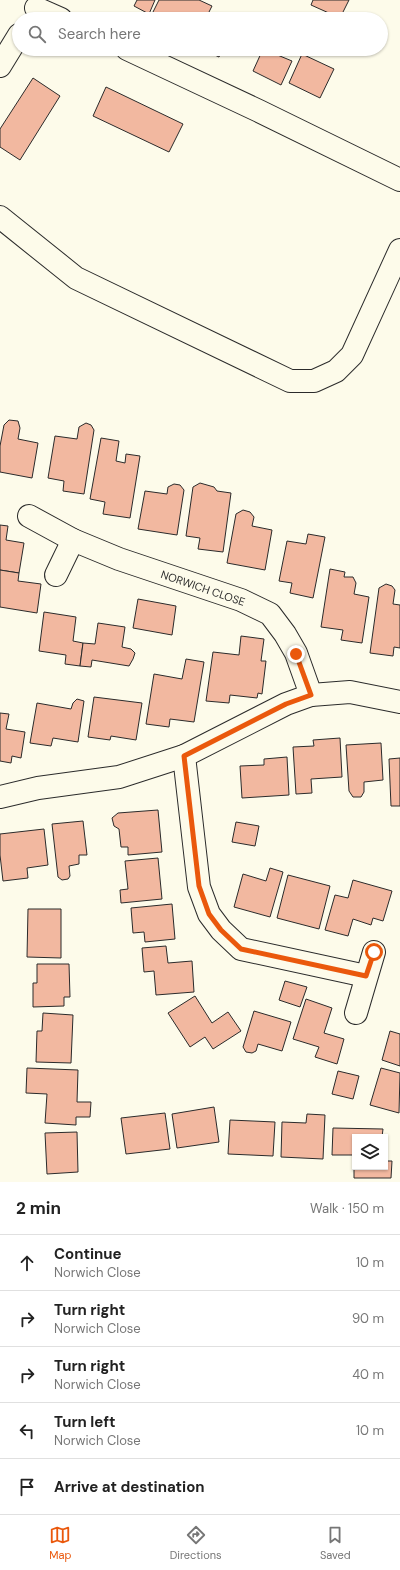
<!DOCTYPE html>
<html lang="en">
<head>
<meta charset="utf-8">
<style>
  :root { --surface:#fff; --page:#f6f6f6; --text:#222; --muted:#767676; --line:#e0e0e0; --accent:#ea580c }
  body { margin:0; font-family:"DM Sans",sans-serif; background:var(--page); color:var(--text) }
  .controls { position:absolute; right:12px; bottom:12px; display:grid; overflow:hidden; border-radius:0px; box-shadow:0 1px 3px #0004 }
  .controls button { width:36px; height:36px; display:grid; place-items:center; padding:0; border:0; border-bottom:1px solid var(--line); background:var(--surface); color:var(--text); font:20px sans-serif }
  .stop { position:absolute; width:12px; height:12px; margin:-9px; border:3px solid #ea580c; border-radius:50%; background:#fff }
  .stop.end { background:#ea580c; border-color:#fff; box-shadow:0 1px 4px #0008 }
  .list { margin:0; padding:0; list-style:none }
  h2 { display:flex; justify-content:space-between; align-items:center; height:52px; margin:0; padding:0 16px; font-size:17px }
  h2 small { font-size:13px; font-weight:400; color:var(--muted) }
  .list li { display:grid; grid-template-columns:26px 1fr auto; gap:12px; align-items:center; box-sizing:border-box; height:56px; padding:0 16px; border-top:1px solid var(--line) }
  .list b { display:block; font-size:15px; white-space:nowrap }
  .list p { margin:0; font-size:13px; white-space:nowrap; color:var(--muted) }
  .list em { font-size:13px; font-style:normal; color:var(--muted) }
  .icon { flex:none; width:22px; height:22px; fill:none; stroke:currentColor; stroke-width:2; stroke-linecap:round; stroke-linejoin:round }
  .map { position:relative; flex:none; width:400px; height:1182px; overflow:hidden }
  .search { position:absolute; background:var(--surface); box-shadow:0 1px 3px #0004; left:12px; right:12px; top:12px; height:44px; display:flex; align-items:center; gap:10px; box-sizing:border-box; padding:0 14px; border-radius:22px; color:var(--muted); font-size:15px }
  .sheet { height:332px; background:var(--surface) }
  nav { display:flex; justify-content:space-around; align-items:center; box-sizing:border-box; height:56px; border-top:1px solid var(--line); background:var(--surface); font-size:11px; color:var(--muted) }
  nav a { display:grid; justify-items:center; gap:2px }
  nav .on { color:var(--accent) }
  .map>svg:first-child { display:block }
</style>
</head>
<body>
<div class="map">
<svg width="400" height="1182" viewBox="0 0 400 1182">
  <rect width="100%" height="100%" fill="#fdfbea"/>
  <g fill="#f2b8a0" stroke="#2b2b2b">
    <polygon points="137,0 155,0 149,14 134,6"/>
    <polygon points="159,0 199,0 212,6 206,18 209,19 153,19 150,18"/>
    <polygon points="313,0 349,0 340,18 311,5"/>
    <polygon points="202,49 223,49 219,57"/>
    <polygon points="263,49 292,61 281,85 253,71"/>
    <polygon points="302,54 334,69 320,98 289,83"/>
    <polygon points="33,78 60,96 20,160 0,147 0,129"/>
    <polygon points="106,87 183,124 169,152 93,116"/>
    <polygon points="9,420 18,421 20,428 18,439 38,443 32,478 0,472 0,446 4,425"/>
    <polygon points="86,423 91,425 94,430 84,494 63,491 64,481 48,478 55,436 77,439 79,427"/>
    <polygon points="101,438 119,441 116,461 125,463 126,454 140,456 130,518 103,514 105,502 90,499"/>
    <polygon points="200,483 214,487 217,491 231,493 223,552 198,549 200,538 186,536 193,487"/>
    <polygon points="174,484 180,485 184,490 177,535 138,529 145,491 167,494 168,487"/>
    <polygon points="243,510 250,512 254,517 252,526 272,530 265,570 227,563 236,514"/>
    <polygon points="0,525 8,526 6,540 24,543 19,573 0,570"/>
    <polygon points="308,534 325,537 313,598 290,593 292,583 279,581 287,541 306,544"/>
    <polygon points="330,569 345,572 344,577 353,577 356,583 354,594 369,597 362,643 341,640 343,630 321,627"/>
    <polygon points="0,570 19,573 18,581 41,584 37,613 0,607"/>
    <polygon points="386,584 392,586 395,590 393,604 400,605 400,648 394,647 393,656 370,653 379,588"/>
    <polygon points="138,599 176,606 172,635 133,628"/>
    <polygon points="44,612 76,617 73,641 83,643 80,666 65,664 66,655 39,651"/>
    <polygon points="98,623 125,627 122,647 131,649 135,653 133,659 129,666 92,660 91,667 80,666 83,643 95,644"/>
    <polygon points="241,636 264,639 261,661 266,661 262,694 258,693 257,698 230,695 229,703 206,701 213,652 239,655"/>
    <polygon points="186,659 204,662 194,722 170,719 169,727 146,724 154,674 182,679"/>
    <polygon points="94,697 142,703 136,740 111,736 110,740 88,737"/>
    <polygon points="77,699 84,701 78,742 53,738 51,746 30,743 37,703 71,709 73,703"/>
    <polygon points="0,713 9,714 6,729 25,732 21,758 12,756 11,763 0,761"/>
    <polygon points="340,738 342,777 311,779 312,793 296,794 293,747 314,746 313,740"/>
    <polygon points="381,743 383,780 364,782 364,792 361,797 353,797 349,791 346,745"/>
    <polygon points="287,757 289,795 242,798 240,766 264,765 264,759"/>
    <polygon points="400,758 400,806 391,806 389,759"/>
    <polygon points="158,810 162,852 128,855 128,847 121,847 119,829 114,826 112,818 118,813"/>
    <polygon points="83,821 87,855 79,855 79,864 69,866 70,876 68,879 62,880 58,877 52,824"/>
    <polygon points="236,822 259,826 255,846 232,842"/>
    <polygon points="44,829 48,865 27,868 28,878 3,881 0,855 0,834"/>
    <polygon points="158,858 162,899 121,903 120,890 128,889 125,861"/>
    <polygon points="270,868 283,872 270,917 234,907 243,874 266,881"/>
    <polygon points="288,875 330,886 319,929 277,918"/>
    <polygon points="353,880 392,891 383,921 373,918 371,925 353,919 348,936 325,930 335,895 348,898"/>
    <polygon points="172,904 175,939 145,942 144,932 133,933 131,908"/>
    <polygon points="28,909 61,909 61,958 27,957"/>
    <polygon points="166,946 168,963 192,961 194,992 156,995 154,971 144,972 142,948"/>
    <polygon points="37,964 69,964 70,997 64,997 64,1006 33,1007 33,983 37,983"/>
    <polygon points="285,981 307,987 300,1007 279,1000"/>
    <polygon points="195,996 212,1023 228,1012 241,1031 213,1049 205,1037 190,1047 168,1013"/>
    <polygon points="306,999 332,1008 324,1033 344,1039 337,1064 315,1057 319,1047 293,1039"/>
    <polygon points="254,1011 291,1022 282,1051 258,1044 256,1051 252,1053 246,1052 243,1047"/>
    <polygon points="43,1013 73,1015 71,1063 36,1062 37,1031 42,1031"/>
    <polygon points="390,1031 400,1034 400,1066 382,1060"/>
    <polygon points="27,1068 78,1070 77,1102 91,1102 90,1117 76,1117 76,1125 45,1123 47,1094 26,1093"/>
    <polygon points="381,1068 400,1073 399,1113 370,1105"/>
    <polygon points="338,1071 359,1076 353,1099 332,1094"/>
    <polygon points="214,1107 219,1142 177,1148 172,1114"/>
    <polygon points="165,1113 170,1149 126,1154 121,1118"/>
    <polygon points="307,1114 325,1115 323,1159 281,1157 282,1122 306,1123"/>
    <polygon points="230,1120 275,1122 273,1156 228,1154"/>
    <polygon points="333,1128 383,1129 382,1137 355,1137 355,1167 385,1167 385,1161 392,1161 391,1178 354,1178 354,1155 332,1155"/>
    <polygon points="77,1132 78,1172 47,1174 45,1133"/>
  </g>
  <g fill="none" stroke-linecap="round" stroke-linejoin="round">
    <defs>
      <g id="minor">
        <polyline points="36,8 61,19"/>
        <polyline points="127,49 259,111 400,180"/>
        <polyline points="0,66 19,35"/>
        <polyline points="0,217 76,278 290,381 314,381 336,371 352,355 400,250"/>
        <polyline points="56,575 73,540"/>
        <polyline points="311,695 350,692 400,702"/>
        <polyline points="184,756 199,887 209,914 221,930 241,949 366,976"/>
        <polyline points="0,797 38,788 119,777 184,756 286,704 311,695 296,653 285,634 270,614 241,600 119,559 73,540 29,516"/>
        <polyline points="356,1013 374,952"/>
      </g>
    </defs>
    <use href="#minor" stroke="#2b2b2b" stroke-width="24"/>
    <use href="#minor" stroke="#fdfbea" stroke-width="22"/>
  </g>
  <g fill="none" stroke-linecap="round" stroke-linejoin="round">
    <polyline stroke="#ea580c" stroke-width="5" points="296,654 311,695 286,704 184,756 199,886 209,914 221,930 241,949 366,976 374,952"/>
  </g>
  <g text-anchor="middle" stroke-width="3" stroke-linejoin="round" paint-order="stroke">
    <g font-size="11" fill="#2b2b2b" stroke="#fdfbea">
      <text transform="translate(203 588) rotate(19)" y="4">NORWICH CLOSE</text>
    </g>
  </g>
</svg>
<div class="controls">
<button><svg class="icon" aria-label="layers" viewBox="0 0 24 24"><path d="M12 4l9 5-9 5-9-5zM3 14l9 5 9-5"/></svg></button>
</div>
<div class="stop" style="left:374px;top:952px"></div>
<div class="stop end" style="left:296px;top:654px"></div>
<div class="search"><svg class="icon" aria-label="search" viewBox="0 0 24 24"><circle cx="10" cy="10" r="6"/><path d="M15 15l6 6"/></svg>Search here</div>
</div>
<section class="sheet">
<h2>2 min<small>Walk · 150 m</small></h2>
<ul class="list">
<li><svg class="icon" aria-label="ahead" viewBox="0 0 24 24"><path d="M12 20V5M6 11l6-6 6 6"/></svg><div><b>Continue</b><p>Norwich Close</p></div><em>10 m</em></li>
<li><svg class="icon" aria-label="right" viewBox="0 0 24 24"><path d="M7 20v-9h11M14 6l5 5-5 5"/></svg><div><b>Turn right</b><p>Norwich Close</p></div><em>90 m</em></li>
<li><svg class="icon" aria-label="right" viewBox="0 0 24 24"><path d="M7 20v-9h11M14 6l5 5-5 5"/></svg><div><b>Turn right</b><p>Norwich Close</p></div><em>40 m</em></li>
<li><svg class="icon" aria-label="left" viewBox="0 0 24 24"><path d="M17 20v-9H6M10 6l-5 5 5 5"/></svg><div><b>Turn left</b><p>Norwich Close</p></div><em>10 m</em></li>
<li><svg class="icon" aria-label="arrive" viewBox="0 0 24 24"><path d="M6 21V4h12l-3 4 3 4H6"/></svg><div><b>Arrive at destination</b></div></li>
</ul>
</section>
<nav>
<a class="on"><svg class="icon" aria-label="map" viewBox="0 0 24 24"><path d="M3 6l6-2 6 2 6-2v14l-6 2-6-2-6 2zM9 4v14M15 6v14"/></svg>Map</a>
<a><svg class="icon" aria-label="directions" viewBox="0 0 24 24"><path d="M12 3l9 9-9 9-9-9zM9 14v-3h6M13 9l2 2-2 2"/></svg>Directions</a>
<a><svg class="icon" aria-label="saved" viewBox="0 0 24 24"><path d="M7 4h10v16l-5-4-5 4z"/></svg>Saved</a>
</nav>
</body>
</html>
